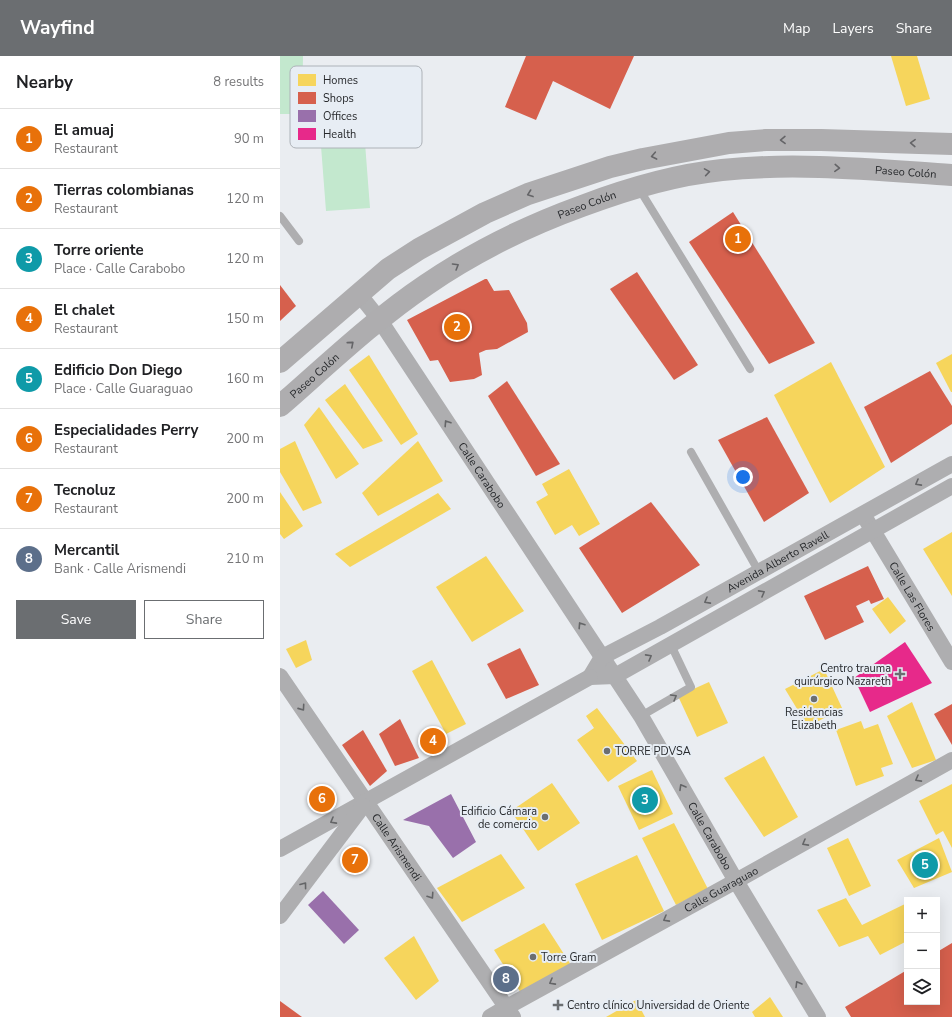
<!DOCTYPE html>
<html lang="en">
<head>
<meta charset="utf-8">
<style>
  :root { --surface:#fff; --page:#f2f2f2; --text:#202124; --muted:#757577; --line:#e0e0e0; --accent:#6b6e71 }
  body { margin:0; font-family:"Nunito Sans",sans-serif; background:var(--page); color:var(--text) }
  .controls { position:absolute; right:12px; bottom:12px; display:grid; overflow:hidden; border-radius:0px; box-shadow:0 4px 16px #0002 }
  .controls button { width:36px; height:36px; display:grid; place-items:center; padding:0; border:0; border-bottom:1px solid var(--line); background:var(--surface); color:var(--text); font:20px sans-serif }
  .you { position:absolute; left:463px; top:421px; width:14px; height:14px; margin:-10px; border:3px solid #fff; border-radius:50%; background:#1a73e8; box-shadow:0 0 0 6px #1a73e833 }
  .badge { display:grid; place-items:center; width:26px; height:26px; border-radius:50%; background:var(--accent); color:#fff; font-size:13px; font-weight:700 }
  .pin { position:absolute; translate:-50% -50%; border:2px solid #fff; box-shadow:0 1px 4px #0006 }
  .list { margin:0; padding:0; list-style:none }
  h2 { display:flex; justify-content:space-between; align-items:center; height:52px; margin:0; padding:0 16px; font-size:17px }
  h2 small { font-size:13px; font-weight:400; color:var(--muted) }
  .list li { display:grid; grid-template-columns:26px 1fr auto; gap:12px; align-items:center; box-sizing:border-box; height:60px; padding:0 16px; border-top:1px solid var(--line) }
  .list b { display:block; font-size:15px; white-space:nowrap }
  .list p { margin:0; font-size:13px; white-space:nowrap; color:var(--muted) }
  .list em { font-size:13px; font-style:normal; color:var(--muted) }
  .actions { display:flex; gap:8px; padding:12px 16px }
  .actions a { flex:1; padding:9px 0; border:1px solid var(--accent); border-radius:0px; text-align:center; font-size:14px; color:var(--accent) }
  .actions .main { background:var(--accent); color:#fff }
  .icon { flex:none; width:22px; height:22px; fill:none; stroke:currentColor; stroke-width:2; stroke-linecap:round; stroke-linejoin:round }
  .map { position:relative; flex:none; width:672px; height:961px; overflow:hidden }
  header { display:flex; align-items:center; gap:24px; box-sizing:border-box; height:56px; padding:0 20px; background:var(--accent); color:#fff }
  header strong { font-size:19px }
  nav { display:flex; gap:22px; margin-inline-start:auto; font-size:14px }
  main { display:flex }
  aside { flex:1; background:var(--surface) }
  .map>svg:first-child { display:block }
</style>
</head>
<body>
<header>
<strong>Wayfind</strong>
<nav><a>Map</a><a>Layers</a><a>Share</a></nav>
</header>
<main>
<aside>
<h2>Nearby<small>8 results</small></h2>
<ul class="list">
<li><span class="badge" style="background:#e8710a">1</span><div><b>El amuaj</b><p>Restaurant</p></div><em>90 m</em></li>
<li><span class="badge" style="background:#e8710a">2</span><div><b>Tierras colombianas</b><p>Restaurant</p></div><em>120 m</em></li>
<li><span class="badge" style="background:#0f9aa8">3</span><div><b>Torre oriente</b><p>Place · Calle Carabobo</p></div><em>120 m</em></li>
<li><span class="badge" style="background:#e8710a">4</span><div><b>El chalet</b><p>Restaurant</p></div><em>150 m</em></li>
<li><span class="badge" style="background:#0f9aa8">5</span><div><b>Edificio Don Diego</b><p>Place · Calle Guaraguao</p></div><em>160 m</em></li>
<li><span class="badge" style="background:#e8710a">6</span><div><b>Especialidades Perry</b><p>Restaurant</p></div><em>200 m</em></li>
<li><span class="badge" style="background:#e8710a">7</span><div><b>Tecnoluz</b><p>Restaurant</p></div><em>200 m</em></li>
<li><span class="badge" style="background:#5c6f8a">8</span><div><b>Mercantil</b><p>Bank · Calle Arismendi</p></div><em>210 m</em></li>
</ul>
<div class="actions"><a class="main">Save</a><a>Share</a></div>
</aside>
<div class="map">
<svg width="672" height="961" viewBox="0 0 672 961">
  <rect width="100%" height="100%" fill="#eaedf1"/>
  <g fill="#c3e8ce">
    <polygon points="0,0 23,0 22,58 0,58"/>
    <polygon points="83,61 90,152 46,155 39,64"/>
  </g>
  <g fill="#f6d55c">
    <polygon points="611,0 637,0 650,43 626,50"/>
    <polygon points="672,298 672,336 671,336 656,307"/>
    <polygon points="89,299 138,378 121,389 69,314"/>
    <polygon points="551,306 605,411 550,447 494,339"/>
    <polygon points="65,328 103,385 83,393 45,344"/>
    <polygon points="39,351 79,408 56,423 24,369"/>
    <polygon points="15,385 42,447 23,455 0,416 0,393"/>
    <polygon points="138,385 163,425 98,460 82,437"/>
    <polygon points="289,413 320,468 299,480 292,469 275,479 256,446 268,439 262,428"/>
    <polygon points="0,436 23,470 4,483 0,478"/>
    <polygon points="158,437 171,453 70,511 55,498"/>
    <polygon points="672,476 672,540 643,493"/>
    <polygon points="206,500 244,555 192,586 156,531"/>
    <polygon points="608,541 626,565 610,578 592,553"/>
    <polygon points="26,584 32,604 16,612 6,593"/>
    <polygon points="152,604 186,668 166,678 132,615"/>
    <polygon points="544,613 562,652 528,671 505,633"/>
    <polygon points="429,626 448,667 417,681 398,640"/>
    <polygon points="632,646 656,704 632,712 607,660"/>
    <polygon points="317,652 357,705 328,726 297,684 314,672 306,660"/>
    <polygon points="581,665 584,673 598,668 613,708 601,712 604,720 576,730 556,674"/>
    <polygon points="484,700 518,761 484,781 444,722"/>
    <polygon points="372,714 393,758 359,774 338,730"/>
    <polygon points="272,727 300,767 258,795 231,755"/>
    <polygon points="672,728 672,792 663,775 656,779 639,745"/>
    <polygon points="394,767 428,833 396,849 362,782"/>
    <polygon points="568,782 591,830 569,840 547,792"/>
    <polygon points="659,782 672,816 634,832 617,804"/>
    <polygon points="221,798 245,832 182,866 157,832"/>
    <polygon points="357,799 384,855 322,884 295,828"/>
    <polygon points="566,842 582,869 627,847 627,885 600,899 588,880 559,891 537,854"/>
    <polygon points="264,867 291,909 241,937 214,894"/>
    <polygon points="134,880 159,925 136,944 104,902"/>
    <polygon points="490,941 503,961 475,961 472,956"/>
    <polygon points="356,944 365,961 326,961"/>
  </g>
  <g fill="#d6604d">
    <polygon points="246,0 354,0 330,53 273,25 256,64 225,51"/>
    <polygon points="453,156 535,287 489,308 409,186"/>
    <polygon points="357,216 418,309 394,324 330,233"/>
    <polygon points="205,223 207,223 214,235 229,234 247,267 248,276 217,293 206,294 199,297 202,319 194,323 170,326 158,304 150,305 127,264"/>
    <polygon points="0,229 16,250 0,265"/>
    <polygon points="650,315 672,350 672,368 611,407 584,351"/>
    <polygon points="227,325 280,408 256,420 208,340"/>
    <polygon points="487,361 529,437 484,466 438,384"/>
    <polygon points="371,446 420,509 342,557 299,492"/>
    <polygon points="588,510 604,543 591,548 589,544 576,550 584,566 545,584 524,540"/>
    <polygon points="240,592 259,629 226,643 207,608"/>
    <polygon points="672,648 672,689 654,658"/>
    <polygon points="120,663 139,702 115,710 99,678"/>
    <polygon points="83,674 107,715 90,730 62,689"/>
    <polygon points="672,887 672,961 571,961 565,951 627,914 627,946 657,946 657,896"/>
    <polygon points="0,945 22,961 0,961"/>
  </g>
  <g fill="#9970ab">
    <polygon points="171,738 196,786 173,802 149,770 123,764"/>
    <polygon points="43,835 79,874 64,888 28,849"/>
  </g>
  <polygon fill="#e7298a" points="625,586 652,627 590,656 574,622"/>
  <g fill="none" stroke-linecap="round" stroke-linejoin="round">
    <g stroke="#aeaeb0" stroke-width="8">
      <polyline points="358,131 470,313"/>
      <polyline points="0,160 19,185"/>
      <polyline points="411,396 479,516"/>
      <polyline points="361,660 411,631 391,589"/>
    </g>
    <g stroke="#aeaeb0" stroke-width="16">
      <path id="s1" d="M79,238L99,263L361,660L456,825L538,961"/>
      <path id="s2" d="M587,465L672,606"/>
      <polyline points="322,601 310,621 335,620 672,430"/>
      <path id="s3" d="M322,601L380,571L672,408"/>
      <path id="s4" d="M0,620L233,961"/>
      <polyline points="0,793 310,621"/>
      <polyline points="0,860 83,750"/>
      <path id="s5" d="M210,961L227,951L456,825L672,704"/>
    </g>
    <g stroke="#aeadaf" stroke-width="22">
      <polyline points="0,306 108,213 139,193 205,157 248,138 330,111 363,103 449,87 486,84 541,84 672,88"/>
      <path id="s6" d="M0,350C47,309 94,264 146,229C194,196 247,170 302,150C347,133 393,119 442,114C518,106 596,114 672,119"/>
    </g>
  </g>
  <defs><path id="oneway-chevron" d="M-2-3.5L2.5 0L-2 3.5" fill="none" stroke-width="1.6" stroke-linecap="round" stroke-linejoin="round"/></defs>
  <g stroke="#646467">
    <use href="#oneway-chevron" transform="translate(503 84) rotate(179)"/>
    <use href="#oneway-chevron" transform="translate(633 87) rotate(-178)"/>
    <use href="#oneway-chevron" transform="translate(374 100) rotate(169)"/>
    <use href="#oneway-chevron" transform="translate(557 112) rotate(3)"/>
    <use href="#oneway-chevron" transform="translate(427 116) rotate(-9)"/>
    <use href="#oneway-chevron" transform="translate(250 138) rotate(160)"/>
    <use href="#oneway-chevron" transform="translate(176 210) rotate(-31)"/>
    <use href="#oneway-chevron" transform="translate(71 288) rotate(-41)"/>
  </g>
  <g stroke="#646567">
    <use href="#oneway-chevron" transform="translate(167 367) rotate(-123)"/>
    <use href="#oneway-chevron" transform="translate(638 427) rotate(151)"/>
    <use href="#oneway-chevron" transform="translate(482 537) rotate(-29)"/>
    <use href="#oneway-chevron" transform="translate(427 545) rotate(151)"/>
    <use href="#oneway-chevron" transform="translate(301 569) rotate(-123)"/>
    <use href="#oneway-chevron" transform="translate(369 601) rotate(-29)"/>
    <use href="#oneway-chevron" transform="translate(394 641) rotate(-30)"/>
    <use href="#oneway-chevron" transform="translate(22 652) rotate(55)"/>
    <use href="#oneway-chevron" transform="translate(638 723) rotate(151)"/>
    <use href="#oneway-chevron" transform="translate(402 731) rotate(-120)"/>
    <use href="#oneway-chevron" transform="translate(53 765) rotate(151)"/>
    <use href="#oneway-chevron" transform="translate(525 787) rotate(151)"/>
    <use href="#oneway-chevron" transform="translate(24 829) rotate(-53)"/>
    <use href="#oneway-chevron" transform="translate(151 840) rotate(56)"/>
    <use href="#oneway-chevron" transform="translate(386 863) rotate(151)"/>
    <use href="#oneway-chevron" transform="translate(272 926) rotate(151)"/>
    <use href="#oneway-chevron" transform="translate(518 928) rotate(-121)"/>
  </g>
  <g fill="#6b6e71" stroke="#e7edf4" stroke-width="1.5">
    <path d="M618 612h4v4h4v4h-4v4h-4v-4h-4v-4h4z"/>
    <circle cx="534" cy="643" r="4"/>
    <circle cx="327" cy="695" r="4"/>
    <circle cx="265" cy="761" r="4"/>
    <circle cx="253" cy="901" r="4"/>
    <path d="M276 943h4v4h4v4h-4v4h-4v-4h-4v-4h4z"/>
  </g>
  <g text-anchor="middle" stroke-width="4" stroke-linejoin="round" paint-order="stroke">
    <g font-size="11" fill="#27292c" stroke="#e7edf4">
      <text dy="4" stroke="none"><textPath href="#s6" startOffset="694">Paseo Colón</textPath></text>
      <text dy="4" stroke="none"><textPath href="#s6" startOffset="370">Paseo Colón</textPath></text>
      <text dy="4" stroke="none"><textPath href="#s6" startOffset="46">Paseo Colón</textPath></text>
      <text dy="4" stroke="none"><textPath href="#s1" startOffset="219">Calle Carabobo</textPath></text>
      <text dy="4" stroke="none"><textPath href="#s3" startOffset="200">Avenida Alberto Ravell</textPath></text>
      <text dy="4" stroke="none"><textPath href="#s2" startOffset="88">Calle Las Flores</textPath></text>
      <text dy="4" stroke="none"><textPath href="#s1" startOffset="646">Calle Carabobo</textPath></text>
      <text dy="4" stroke="none"><textPath href="#s4" startOffset="207">Calle Arismendi</textPath></text>
      <text dy="4" stroke="none"><textPath href="#s5" startOffset="264">Calle Guaraguao</textPath></text>
    </g>
    <g font-size="11" fill="#27292c" stroke="#e7edf4" text-anchor="start">
      <text x="611" y="616" text-anchor="end">Centro trauma<tspan x="611" dy="13">quirúrgico Nazareth</tspan></text>
      <text x="534" y="660" text-anchor="middle">Residencias<tspan x="534" dy="13">Elizabeth</tspan></text>
      <text x="335" y="699">TORRE PDVSA</text>
      <text x="257" y="759" text-anchor="end">Edificio Cámara<tspan x="257" dy="13">de comercio</tspan></text>
      <text x="261" y="905">Torre Gram</text>
      <text x="287" y="953">Centro clínico Universidad de Oriente</text>
    </g>
  </g>
  <rect x="10" y="10" width="132" height="82" rx="6" fill="#e7edf4" stroke="#adb2b8" stroke-width="1"/>
  <rect x="18" y="18" width="18" height="12" fill="#f6d55c"/>
  <rect x="18" y="36" width="18" height="12" fill="#d6604d"/>
  <rect x="18" y="54" width="18" height="12" fill="#9970ab"/>
  <rect x="18" y="72" width="18" height="12" fill="#e7298a"/>
  <g font-size="11" fill="#27292c">
    <text x="43" y="28">Homes</text>
    <text x="43" y="46">Shops</text>
    <text x="43" y="64">Offices</text>
    <text x="43" y="82">Health</text>
  </g>
</svg>
<div class="controls">
<button>+</button>
<button>−</button>
<button><svg class="icon" aria-label="layers" viewBox="0 0 24 24"><path d="M12 4l9 5-9 5-9-5zM3 14l9 5 9-5"/></svg></button>
</div>
<div class="you"></div>
<div class="pin badge" style="left:458px;top:183px;background:#e8710a">1</div>
<div class="pin badge" style="left:177px;top:271px;background:#e8710a">2</div>
<div class="pin badge" style="left:365px;top:744px;background:#0f9aa8">3</div>
<div class="pin badge" style="left:153px;top:685px;background:#e8710a">4</div>
<div class="pin badge" style="left:645px;top:809px;background:#0f9aa8">5</div>
<div class="pin badge" style="left:42px;top:743px;background:#e8710a">6</div>
<div class="pin badge" style="left:75px;top:804px;background:#e8710a">7</div>
<div class="pin badge" style="left:226px;top:923px;background:#5c6f8a">8</div>
</div>
</main>
</body>
</html>
